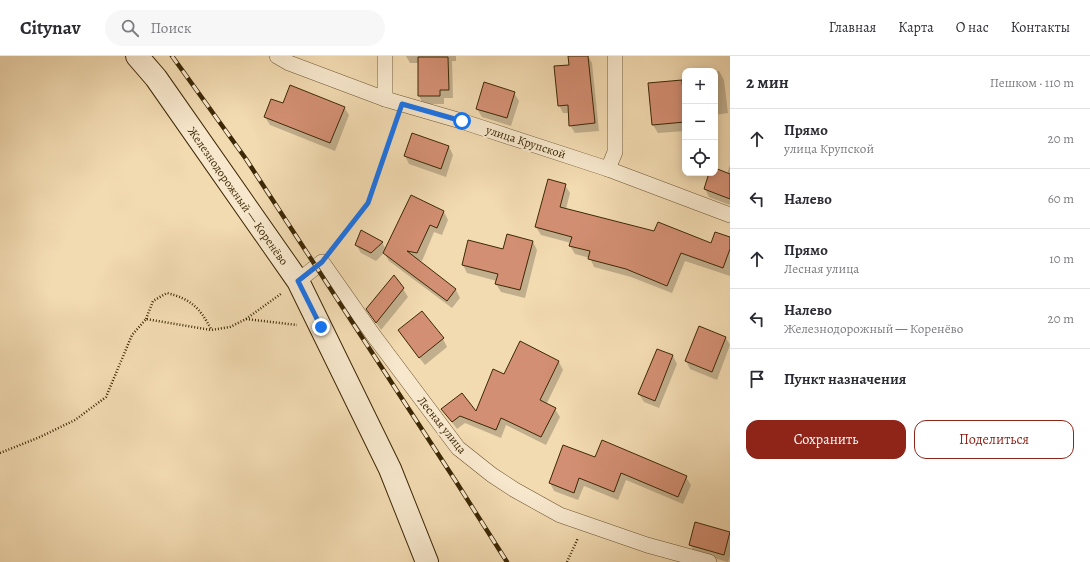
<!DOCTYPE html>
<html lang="ru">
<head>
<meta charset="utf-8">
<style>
  :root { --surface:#fff; --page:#f7f7f7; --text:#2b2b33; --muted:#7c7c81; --line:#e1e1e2; --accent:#8f2418 }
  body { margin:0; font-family:Alegreya,serif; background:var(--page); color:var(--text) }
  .controls { position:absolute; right:12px; top:12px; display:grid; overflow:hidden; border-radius:8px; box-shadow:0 2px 10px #0003 }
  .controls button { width:36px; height:36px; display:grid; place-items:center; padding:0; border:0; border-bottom:1px solid var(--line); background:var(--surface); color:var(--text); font:20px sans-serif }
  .stop { position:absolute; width:12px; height:12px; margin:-9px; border:3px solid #1a73e8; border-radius:50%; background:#fff }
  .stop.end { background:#1a73e8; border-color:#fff; box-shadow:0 1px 4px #0008 }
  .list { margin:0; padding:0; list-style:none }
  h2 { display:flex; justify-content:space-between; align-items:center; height:52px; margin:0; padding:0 16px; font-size:17px }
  h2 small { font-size:13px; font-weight:400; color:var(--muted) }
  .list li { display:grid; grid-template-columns:26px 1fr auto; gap:12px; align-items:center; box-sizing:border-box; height:60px; padding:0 16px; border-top:1px solid var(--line) }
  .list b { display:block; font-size:15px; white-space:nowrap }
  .list p { margin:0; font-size:13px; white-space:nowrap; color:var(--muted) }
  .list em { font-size:13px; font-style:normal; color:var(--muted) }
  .actions { display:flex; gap:8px; padding:12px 16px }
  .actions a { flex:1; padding:9px 0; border:1px solid var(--accent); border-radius:12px; text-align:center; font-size:14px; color:var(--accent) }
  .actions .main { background:var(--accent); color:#fff }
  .icon { flex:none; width:22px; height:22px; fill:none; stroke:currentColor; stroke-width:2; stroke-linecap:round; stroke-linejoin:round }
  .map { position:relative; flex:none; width:730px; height:506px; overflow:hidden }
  header { display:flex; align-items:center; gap:24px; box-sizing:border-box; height:56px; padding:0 20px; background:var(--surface); border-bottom:1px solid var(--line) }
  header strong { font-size:19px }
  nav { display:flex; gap:22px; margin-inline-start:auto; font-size:14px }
  .search { width:280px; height:36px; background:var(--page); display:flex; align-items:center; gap:10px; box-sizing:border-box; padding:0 14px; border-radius:22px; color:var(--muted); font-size:15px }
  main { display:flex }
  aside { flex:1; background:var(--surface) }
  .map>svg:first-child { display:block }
</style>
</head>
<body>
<header>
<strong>Citynav</strong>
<div class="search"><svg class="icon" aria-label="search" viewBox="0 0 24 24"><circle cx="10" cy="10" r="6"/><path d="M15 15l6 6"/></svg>Поиск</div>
<nav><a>Главная</a><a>Карта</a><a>О нас</a><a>Контакты</a></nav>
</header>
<main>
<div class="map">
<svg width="730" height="506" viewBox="0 0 730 506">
  <rect width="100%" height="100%" fill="#f2dab1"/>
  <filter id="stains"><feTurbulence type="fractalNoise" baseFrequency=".005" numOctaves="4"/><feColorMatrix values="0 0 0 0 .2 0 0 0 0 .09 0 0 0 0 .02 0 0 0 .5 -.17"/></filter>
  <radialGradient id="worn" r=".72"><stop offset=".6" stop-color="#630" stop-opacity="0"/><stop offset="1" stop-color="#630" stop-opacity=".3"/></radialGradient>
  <g fill="#0003">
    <polygon points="406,0 456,0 456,5 452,5 453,42 444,42 444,48 423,48 419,40 419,7 410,7"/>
    <polygon points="576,0 588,0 592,7 599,75 575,77 570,69 569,57 563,57 559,49"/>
    <polygon points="719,15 724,24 728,57 715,59 715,16"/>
    <polygon points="685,25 685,75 658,77 653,69 649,28"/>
    <polygon points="514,37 519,45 511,70 482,61 477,53"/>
    <polygon points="283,49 344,51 349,59 335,95 270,69 265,61"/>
    <polygon points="449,91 453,99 446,121 409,108 405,100"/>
    <polygon points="730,109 730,149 709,141 705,133 710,117 715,117 715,114 727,118"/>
    <polygon points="565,129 570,137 566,153 655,176 711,189 730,182 730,220 685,205 672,237 631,221 594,211 590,202 575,198 570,190 571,187 541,179 536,171"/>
    <polygon points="444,156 448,164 442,179 434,176 422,205 417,203 456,234 460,242 452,252 389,205 384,197 376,205 361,197 356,189 382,186 386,194"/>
    <polygon points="533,186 537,194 525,242 501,236 496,228 497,225 467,217 463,209 504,194"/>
    <polygon points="403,233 408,241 381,274 372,261"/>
    <polygon points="700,271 726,282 730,289 717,324 690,313 686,305"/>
    <polygon points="399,274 443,283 447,291 425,309 404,282"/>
    <polygon points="657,294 673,300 677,308 659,352 644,346 639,338"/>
    <polygon points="559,306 563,314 546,349 555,353 560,361 546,389 506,369 501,382 465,367 457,373 442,353 476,357 505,319"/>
    <polygon points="596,402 686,421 691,429 683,448 626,424 618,444 584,430 578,444 554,435 550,427"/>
    <polygon points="730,477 730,500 728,506 695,497 690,489"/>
  </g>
  <g fill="#d38f73" stroke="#3d2805">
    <polygon points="568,0 588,0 595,67 569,70 568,49 558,50 554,10 569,9"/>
    <polygon points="418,1 448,1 449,34 440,34 440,40 418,40"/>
    <polygon points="682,24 685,66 652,69 648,27"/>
    <polygon points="484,26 515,36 507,62 476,53"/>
    <polygon points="290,29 345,51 330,87 264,61 271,43 283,47"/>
    <polygon points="412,77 449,90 441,113 404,100"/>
    <polygon points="715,112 730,118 730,143 704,133 709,117 715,117"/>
    <polygon points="548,123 566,128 560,151 654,175 658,166 711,187 715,176 730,181 730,193 723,212 681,197 667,230 626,213 588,203 590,195 569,190 572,181 535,171"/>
    <polygon points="411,139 444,155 437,172 430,169 417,197 407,195 456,233 447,245 383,197"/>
    <polygon points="361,174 383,186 371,197 355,189"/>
    <polygon points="507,178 533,185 520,234 495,228 498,218 462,209 468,184 503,193"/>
    <polygon points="394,219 404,232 376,267 366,253"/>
    <polygon points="422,255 444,282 419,302 398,274"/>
    <polygon points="699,270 726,281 712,316 685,305"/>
    <polygon points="520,285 559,305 540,344 556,352 541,381 501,362 496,374 460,360 452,366 441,353 462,337 476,355 493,313 504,318"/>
    <polygon points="657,293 673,299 655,345 638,338"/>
    <polygon points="602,384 687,420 678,441 621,417 614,436 579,422 574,437 549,427 563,389 595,401"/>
    <polygon points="695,466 730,476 724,499 689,489"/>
  </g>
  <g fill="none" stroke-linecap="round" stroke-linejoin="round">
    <defs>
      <g id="minor">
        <polyline points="277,0 289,7 385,43 461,65 608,113 730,159"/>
        <polyline points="385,43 385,0"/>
        <polyline points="608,113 615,96 615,0"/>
        <polyline points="298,225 322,206 374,280 458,392 492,419 515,434 560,459 647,489 709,506"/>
      </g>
      <polyline id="secondary" points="137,0 156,22 298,225 390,413 427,506"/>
    </defs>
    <use href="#minor" stroke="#6a5430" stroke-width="16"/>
    <use href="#secondary" stroke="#3d2805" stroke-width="24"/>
    <g stroke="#3d2805" stroke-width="2.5" stroke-dasharray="1 2" stroke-linecap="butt">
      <polyline points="332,193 368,147 397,63"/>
      <path d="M146,263L153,245L167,237C191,243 200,252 211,273"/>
      <polyline points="246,263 297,269"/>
      <polyline points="0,397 40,381 75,364 106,341 132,279 146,263 211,274 230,271 246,263 282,237"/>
      <polyline points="567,506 578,482"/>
    </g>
    <use href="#minor" stroke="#f7e7cc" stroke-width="15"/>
    <use href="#secondary" stroke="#f7e7cc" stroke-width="22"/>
    <defs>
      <polyline id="rail" points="172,0 246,103 455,424 507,506"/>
    </defs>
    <use href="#rail" stroke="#3d2805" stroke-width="4.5"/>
    <use href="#rail" stroke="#f7e7cc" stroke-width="3" stroke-dasharray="9" stroke-linecap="butt"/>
  </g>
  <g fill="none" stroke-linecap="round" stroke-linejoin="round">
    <polyline stroke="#1a73e8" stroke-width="5" points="321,271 298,225 322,206 368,147 402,48 462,65"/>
  </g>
  <g text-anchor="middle" stroke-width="4" stroke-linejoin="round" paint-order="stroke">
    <g font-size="12" fill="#3d2805" stroke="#f7e7cc">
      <text transform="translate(526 86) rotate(18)" y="4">улица Крупской</text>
      <text transform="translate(238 140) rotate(55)" y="4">Железнодорожный — Коренёво</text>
      <text transform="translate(442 369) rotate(51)" y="4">Лесная улица</text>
    </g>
  </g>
  <rect width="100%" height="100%" filter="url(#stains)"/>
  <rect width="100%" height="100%" fill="url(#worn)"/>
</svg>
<div class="controls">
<button>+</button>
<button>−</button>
<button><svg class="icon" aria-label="locate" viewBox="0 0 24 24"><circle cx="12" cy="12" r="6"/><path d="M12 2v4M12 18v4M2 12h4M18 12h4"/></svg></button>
</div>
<div class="stop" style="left:462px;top:65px"></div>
<div class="stop end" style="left:321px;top:271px"></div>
</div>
<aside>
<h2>2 мин<small>Пешком · 110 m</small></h2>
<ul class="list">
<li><svg class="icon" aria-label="ahead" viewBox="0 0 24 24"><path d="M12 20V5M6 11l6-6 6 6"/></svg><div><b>Прямо</b><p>улица Крупской</p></div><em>20 m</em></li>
<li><svg class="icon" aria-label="left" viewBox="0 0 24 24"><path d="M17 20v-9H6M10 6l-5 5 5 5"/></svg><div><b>Налево</b></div><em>60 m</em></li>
<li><svg class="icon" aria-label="ahead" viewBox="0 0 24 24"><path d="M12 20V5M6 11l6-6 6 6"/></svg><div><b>Прямо</b><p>Лесная улица</p></div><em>10 m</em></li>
<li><svg class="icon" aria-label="left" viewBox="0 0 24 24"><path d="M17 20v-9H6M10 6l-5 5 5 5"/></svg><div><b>Налево</b><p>Железнодорожный — Коренёво</p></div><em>20 m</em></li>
<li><svg class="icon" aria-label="arrive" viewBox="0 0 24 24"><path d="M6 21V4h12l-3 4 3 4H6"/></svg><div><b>Пункт назначения</b></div></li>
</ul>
<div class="actions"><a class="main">Сохранить</a><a>Поделиться</a></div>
</aside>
</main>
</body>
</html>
